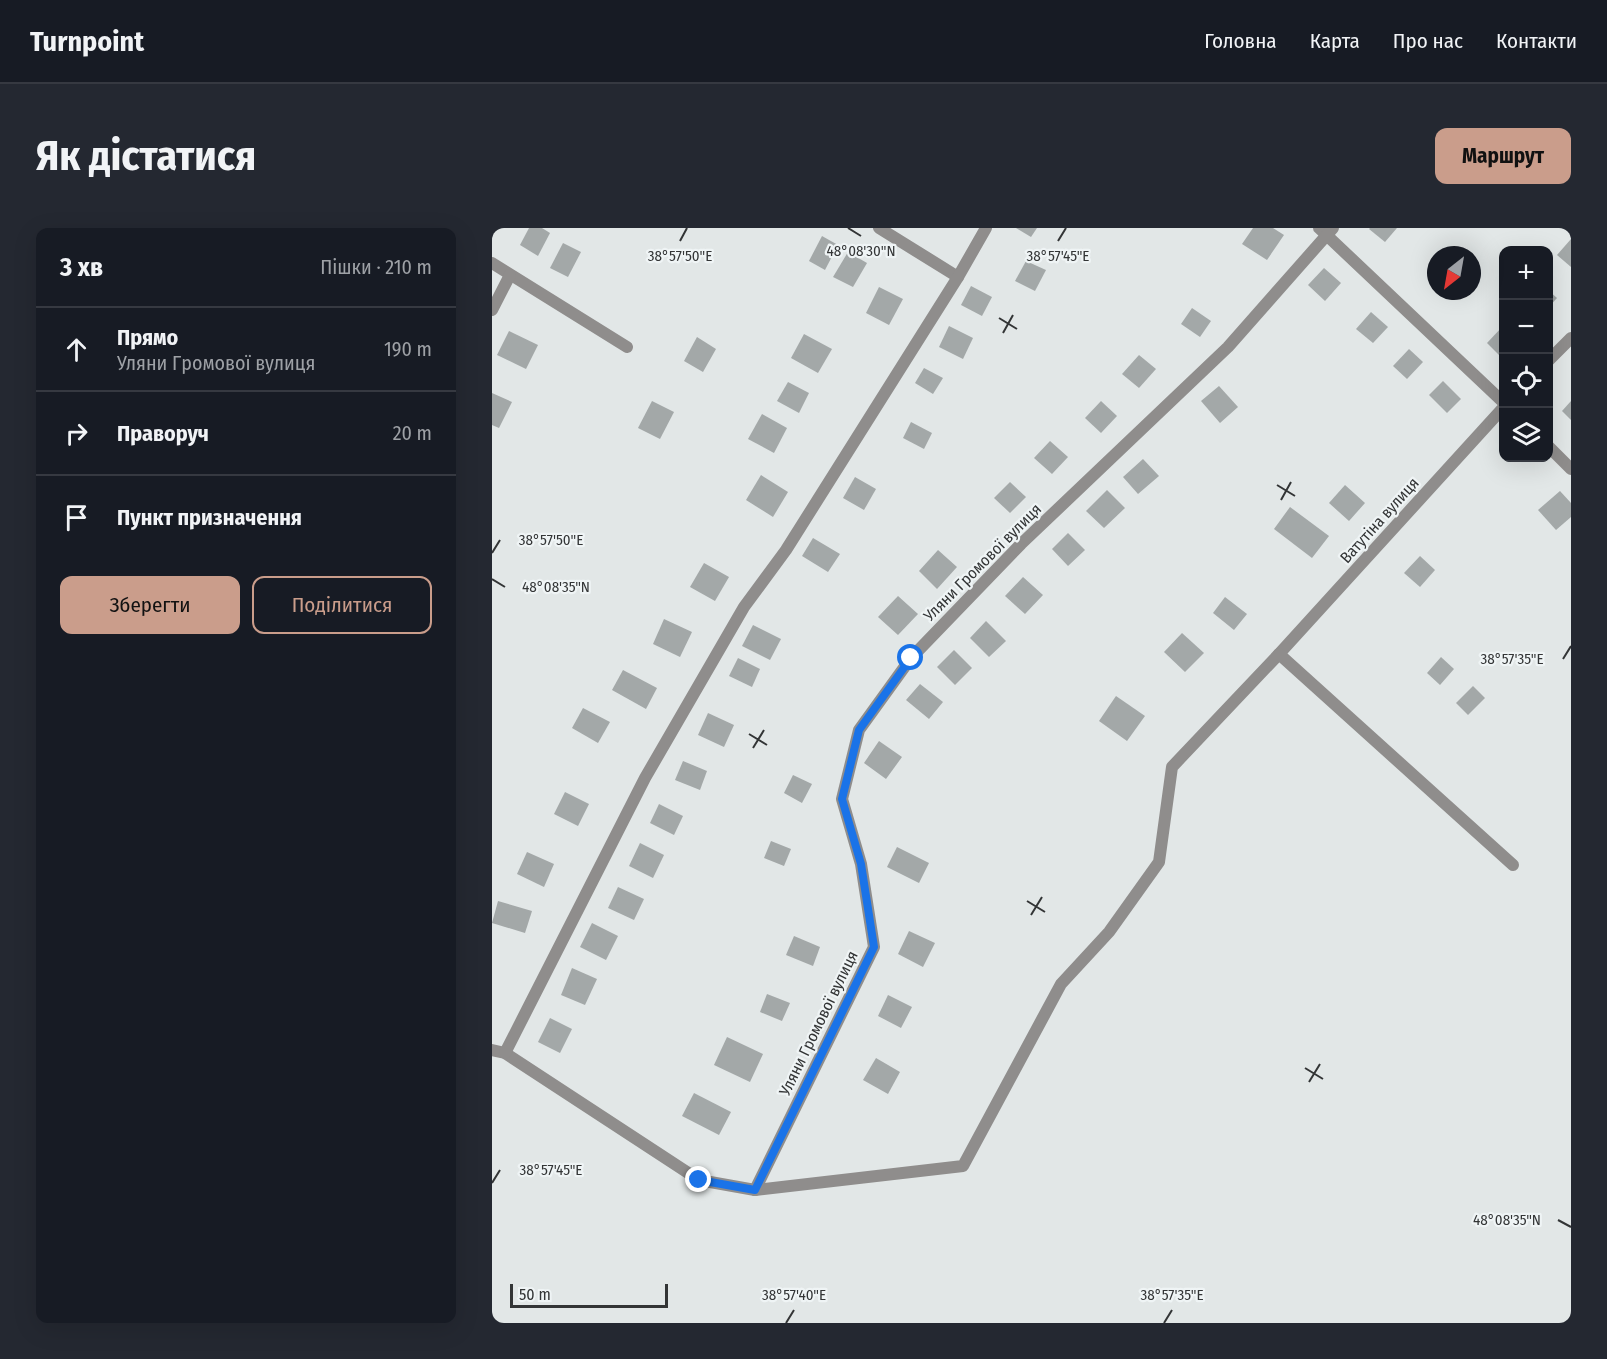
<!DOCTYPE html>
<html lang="uk">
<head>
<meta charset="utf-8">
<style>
  :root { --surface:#171b24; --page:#242831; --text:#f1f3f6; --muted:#9ea1a6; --line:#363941; --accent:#ca9d8b }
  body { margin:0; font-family:"Fira Sans Condensed",sans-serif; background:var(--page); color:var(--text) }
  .controls { position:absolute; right:18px; top:18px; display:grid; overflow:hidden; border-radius:12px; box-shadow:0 6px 24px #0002 }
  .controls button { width:54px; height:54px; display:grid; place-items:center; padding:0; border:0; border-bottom:2px solid var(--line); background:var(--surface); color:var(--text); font:30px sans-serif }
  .compass { position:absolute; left:935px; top:18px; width:54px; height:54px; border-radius:50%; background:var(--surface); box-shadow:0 6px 24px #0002; rotate:211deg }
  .scale { position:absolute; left:18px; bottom:15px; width:158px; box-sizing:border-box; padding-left:6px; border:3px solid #333536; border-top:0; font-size:16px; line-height:21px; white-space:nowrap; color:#333536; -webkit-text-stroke:4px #eff4f5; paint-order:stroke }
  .stop { position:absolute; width:18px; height:18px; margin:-14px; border:4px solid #1a73e8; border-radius:50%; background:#fff }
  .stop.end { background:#1a73e8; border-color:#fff; box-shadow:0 2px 6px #0008 }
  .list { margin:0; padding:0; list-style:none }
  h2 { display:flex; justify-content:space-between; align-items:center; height:78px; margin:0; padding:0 24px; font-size:26px }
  h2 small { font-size:20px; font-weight:400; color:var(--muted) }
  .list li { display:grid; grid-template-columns:39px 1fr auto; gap:18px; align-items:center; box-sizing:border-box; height:84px; padding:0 24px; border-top:2px solid var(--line) }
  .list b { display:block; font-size:22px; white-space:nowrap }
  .list p { margin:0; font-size:20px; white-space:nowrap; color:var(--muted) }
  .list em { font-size:20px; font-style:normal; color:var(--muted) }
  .actions { display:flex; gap:12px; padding:18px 24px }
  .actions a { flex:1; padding:14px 0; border:2px solid var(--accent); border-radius:12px; text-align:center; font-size:21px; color:var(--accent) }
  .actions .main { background:var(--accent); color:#111 }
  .icon { flex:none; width:33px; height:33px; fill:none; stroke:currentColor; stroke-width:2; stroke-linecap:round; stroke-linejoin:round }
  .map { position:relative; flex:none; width:1079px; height:1095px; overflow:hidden; border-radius:12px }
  header { display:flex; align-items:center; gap:36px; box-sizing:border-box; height:84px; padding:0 30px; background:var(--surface); border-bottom:2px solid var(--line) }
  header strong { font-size:28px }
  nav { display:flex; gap:33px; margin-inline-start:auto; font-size:21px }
  .intro { display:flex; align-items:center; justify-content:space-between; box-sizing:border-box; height:144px; padding:0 36px }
  h1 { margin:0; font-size:42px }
  .button { padding:15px 27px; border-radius:12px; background:var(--accent); color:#111; font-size:21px; font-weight:700 }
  main { display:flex; gap:36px; padding:0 36px }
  aside { flex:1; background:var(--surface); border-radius:12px; box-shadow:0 6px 24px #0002 }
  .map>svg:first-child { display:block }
</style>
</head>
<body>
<header>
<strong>Turnpoint</strong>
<nav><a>Головна</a><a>Карта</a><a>Про нас</a><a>Контакти</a></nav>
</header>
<div class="intro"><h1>Як дістатися</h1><a class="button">Маршрут</a></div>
<main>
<aside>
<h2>3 хв<small>Пішки · 210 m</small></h2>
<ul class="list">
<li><svg class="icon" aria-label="ahead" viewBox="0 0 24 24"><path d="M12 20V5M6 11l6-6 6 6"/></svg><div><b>Прямо</b><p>Уляни Громової вулиця</p></div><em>190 m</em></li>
<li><svg class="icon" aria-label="right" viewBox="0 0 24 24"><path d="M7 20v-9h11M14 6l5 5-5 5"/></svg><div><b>Праворуч</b></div><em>20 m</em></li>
<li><svg class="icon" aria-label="arrive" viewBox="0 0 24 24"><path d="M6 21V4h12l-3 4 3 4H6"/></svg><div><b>Пункт призначення</b></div></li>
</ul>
<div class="actions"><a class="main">Зберегти</a><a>Поділитися</a></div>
</aside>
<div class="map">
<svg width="1079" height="1095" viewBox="0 0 1079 1095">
  <rect width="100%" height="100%" fill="#e2e7e7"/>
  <g fill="#a3a8a8">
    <polygon points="37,0 50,0 58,5 46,28 28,17"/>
    <polygon points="524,0 545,0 539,9"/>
    <polygon points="761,0 781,0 792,7 775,32 750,16"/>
    <polygon points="878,0 905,0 893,14 877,1"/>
    <polygon points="330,8 346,17 333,42 317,33"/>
    <polygon points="1079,11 1079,39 1065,27"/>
    <polygon points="71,15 89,24 76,49 58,40"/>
    <polygon points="356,24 375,35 361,59 341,49"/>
    <polygon points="534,33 554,42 543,63 523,53"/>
    <polygon points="832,40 849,55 833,73 816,57"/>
    <polygon points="479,58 500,69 490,88 469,77"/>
    <polygon points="387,59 411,71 397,97 374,85"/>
    <polygon points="1056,62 1065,70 1056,80"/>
    <polygon points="700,80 719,93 708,109 689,96"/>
    <polygon points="879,84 896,99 881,115 864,101"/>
    <polygon points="457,98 481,110 471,131 447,119"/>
    <polygon points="1011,98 1011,131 995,115"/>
    <polygon points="17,103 46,117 34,141 5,127"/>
    <polygon points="312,106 340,121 326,145 299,130"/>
    <polygon points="205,109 224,121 211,144 192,133"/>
    <polygon points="917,121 931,134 915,151 901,138"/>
    <polygon points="647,127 664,141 647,160 630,146"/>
    <polygon points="432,140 451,150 441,166 423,155"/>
    <polygon points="951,153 969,171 955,185 937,167"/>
    <polygon points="296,154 317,165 307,185 285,173"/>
    <polygon points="727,158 746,179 728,195 709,173"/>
    <polygon points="0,165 20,174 7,200 0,197"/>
    <polygon points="160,173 182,184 168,211 146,200"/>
    <polygon points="609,173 625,188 609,205 593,190"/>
    <polygon points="1079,173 1079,192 1070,183"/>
    <polygon points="270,186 295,200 282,225 256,211"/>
    <polygon points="419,194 440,205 432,221 411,210"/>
    <polygon points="558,213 576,229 560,246 542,230"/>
    <polygon points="651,231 667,248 646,266 631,249"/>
    <polygon points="269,247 296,264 281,289 254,272"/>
    <polygon points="363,249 384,261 372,282 351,270"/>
    <polygon points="518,254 534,269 518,285 502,270"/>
    <polygon points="853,257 873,275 857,293 837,275"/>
    <polygon points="615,262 633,280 612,300 594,283"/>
    <polygon points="1068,263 1079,275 1079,289 1064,302 1046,282"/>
    <polygon points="798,279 837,308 820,330 782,301"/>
    <polygon points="576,305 593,322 576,338 560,321"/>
    <polygon points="321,310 348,326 336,344 310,328"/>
    <polygon points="446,322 465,339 445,361 427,343"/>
    <polygon points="928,328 943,342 928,359 912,345"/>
    <polygon points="212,335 237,349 223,373 198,359"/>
    <polygon points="531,349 551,367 533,386 513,368"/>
    <polygon points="406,368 426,386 406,407 386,389"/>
    <polygon points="733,369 755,386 742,402 721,385"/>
    <polygon points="172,391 200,404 188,429 161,416"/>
    <polygon points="494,393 514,413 497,429 478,410"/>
    <polygon points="261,397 289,411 278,432 250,418"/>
    <polygon points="690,405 712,425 693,444 672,424"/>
    <polygon points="462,422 480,440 463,457 445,439"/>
    <polygon points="949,429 962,441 948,457 935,445"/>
    <polygon points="246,430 268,441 260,459 237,448"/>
    <polygon points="131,442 165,460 154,481 120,462"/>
    <polygon points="428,456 451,474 437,491 414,472"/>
    <polygon points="981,458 993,470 976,487 964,475"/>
    <polygon points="624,468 653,488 635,513 607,493"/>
    <polygon points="91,480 118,494 106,515 80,500"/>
    <polygon points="216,485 242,497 232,519 206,507"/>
    <polygon points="387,513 410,529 394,551 372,535"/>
    <polygon points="191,533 215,543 208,562 183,552"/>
    <polygon points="301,547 320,556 310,575 292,565"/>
    <polygon points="73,564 97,576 86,598 62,586"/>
    <polygon points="167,576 191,588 182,607 158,595"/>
    <polygon points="279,613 299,621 292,638 272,630"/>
    <polygon points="148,615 172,627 161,650 137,638"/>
    <polygon points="405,619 437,635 427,655 395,639"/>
    <polygon points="35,624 62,636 52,659 25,646"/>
    <polygon points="126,659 152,671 142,692 116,680"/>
    <polygon points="6,673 40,683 33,705 0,695"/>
    <polygon points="100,695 126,708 114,732 88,719"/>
    <polygon points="417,703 443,715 431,739 406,726"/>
    <polygon points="302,708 328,719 321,738 294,727"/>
    <polygon points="80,740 105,751 93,777 69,767"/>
    <polygon points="275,766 298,775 290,793 268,784"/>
    <polygon points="396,767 420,779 409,800 386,788"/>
    <polygon points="58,790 80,801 68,825 46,814"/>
    <polygon points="235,809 271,826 258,854 222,837"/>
    <polygon points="384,830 408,844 396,866 371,852"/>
    <polygon points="202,865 239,884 227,907 190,888"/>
  </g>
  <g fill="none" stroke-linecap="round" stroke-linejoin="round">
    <g stroke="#8f8d8c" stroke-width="12">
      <polyline points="387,0 466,49"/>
      <polyline points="827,0 1011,174"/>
      <polyline points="0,35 135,119"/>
      <polyline points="0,82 18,47"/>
      <polyline points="1056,133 1079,110"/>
      <polyline points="1056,218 1079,241"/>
      <polyline points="787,426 1011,180"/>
      <polyline points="0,822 13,825 207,952 263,962 471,938 569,756 617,704 667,634 680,539 787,426 1021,637"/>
      <polyline points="13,825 153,550 252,379 294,322 466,49 494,0"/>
      <polyline points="263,962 382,719 369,636 350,571 367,502 419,430 529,316 736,119 841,0"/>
    </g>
  </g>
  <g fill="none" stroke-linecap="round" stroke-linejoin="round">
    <polyline stroke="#1a73e8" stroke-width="8" points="207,952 263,962 382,719 369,636 350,571 367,502 419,430"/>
  </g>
  <path fill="none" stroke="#333536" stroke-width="2" d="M356,0L369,8M188,13L195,0M566,13L574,0M507,90L525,101M511,105L521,87M785,257L803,268M789,272L799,254M0,325L8,312M0,351L13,359M1071,431L1079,418M257,506L275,517M261,520L272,502M535,673L553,684M539,687L550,669M813,840L831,851M817,854L828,836M0,955L8,942M1066,992L1079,999M294,1095L302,1082M672,1095L680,1082"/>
  <g text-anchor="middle" stroke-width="4.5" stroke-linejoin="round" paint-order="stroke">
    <g font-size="16" fill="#333536" stroke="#eff4f5">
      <text transform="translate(887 292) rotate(-48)" y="6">Ватутіна вулиця</text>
      <text transform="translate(490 334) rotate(-45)" y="6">Уляни Громової вулиця</text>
      <text transform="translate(326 795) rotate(-64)" y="6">Уляни Громової вулиця</text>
    </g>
  </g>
  <g font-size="15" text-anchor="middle" fill="#333536" stroke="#eff4f5" stroke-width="4.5" stroke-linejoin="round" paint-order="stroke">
    <text x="369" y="28">48°08'30"N</text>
    <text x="188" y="33">38°57'50"E</text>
    <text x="566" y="33">38°57'45"E</text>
    <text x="59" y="317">38°57'50"E</text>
    <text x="64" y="364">48°08'35"N</text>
    <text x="1020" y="436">38°57'35"E</text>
    <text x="59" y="947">38°57'45"E</text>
    <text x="1015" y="997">48°08'35"N</text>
    <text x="302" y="1072">38°57'40"E</text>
    <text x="680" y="1072">38°57'35"E</text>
  </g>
</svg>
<div class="controls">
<button>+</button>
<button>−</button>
<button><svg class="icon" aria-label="locate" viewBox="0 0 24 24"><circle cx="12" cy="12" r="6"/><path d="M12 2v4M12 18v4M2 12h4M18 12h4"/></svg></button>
<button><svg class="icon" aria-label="layers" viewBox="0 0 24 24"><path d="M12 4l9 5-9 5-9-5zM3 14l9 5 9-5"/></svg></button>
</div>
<svg class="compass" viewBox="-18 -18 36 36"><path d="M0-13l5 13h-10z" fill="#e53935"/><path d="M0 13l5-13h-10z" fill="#9ea1a6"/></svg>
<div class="scale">50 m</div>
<div class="stop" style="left:419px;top:430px"></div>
<div class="stop end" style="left:207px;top:952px"></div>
</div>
</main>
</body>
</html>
